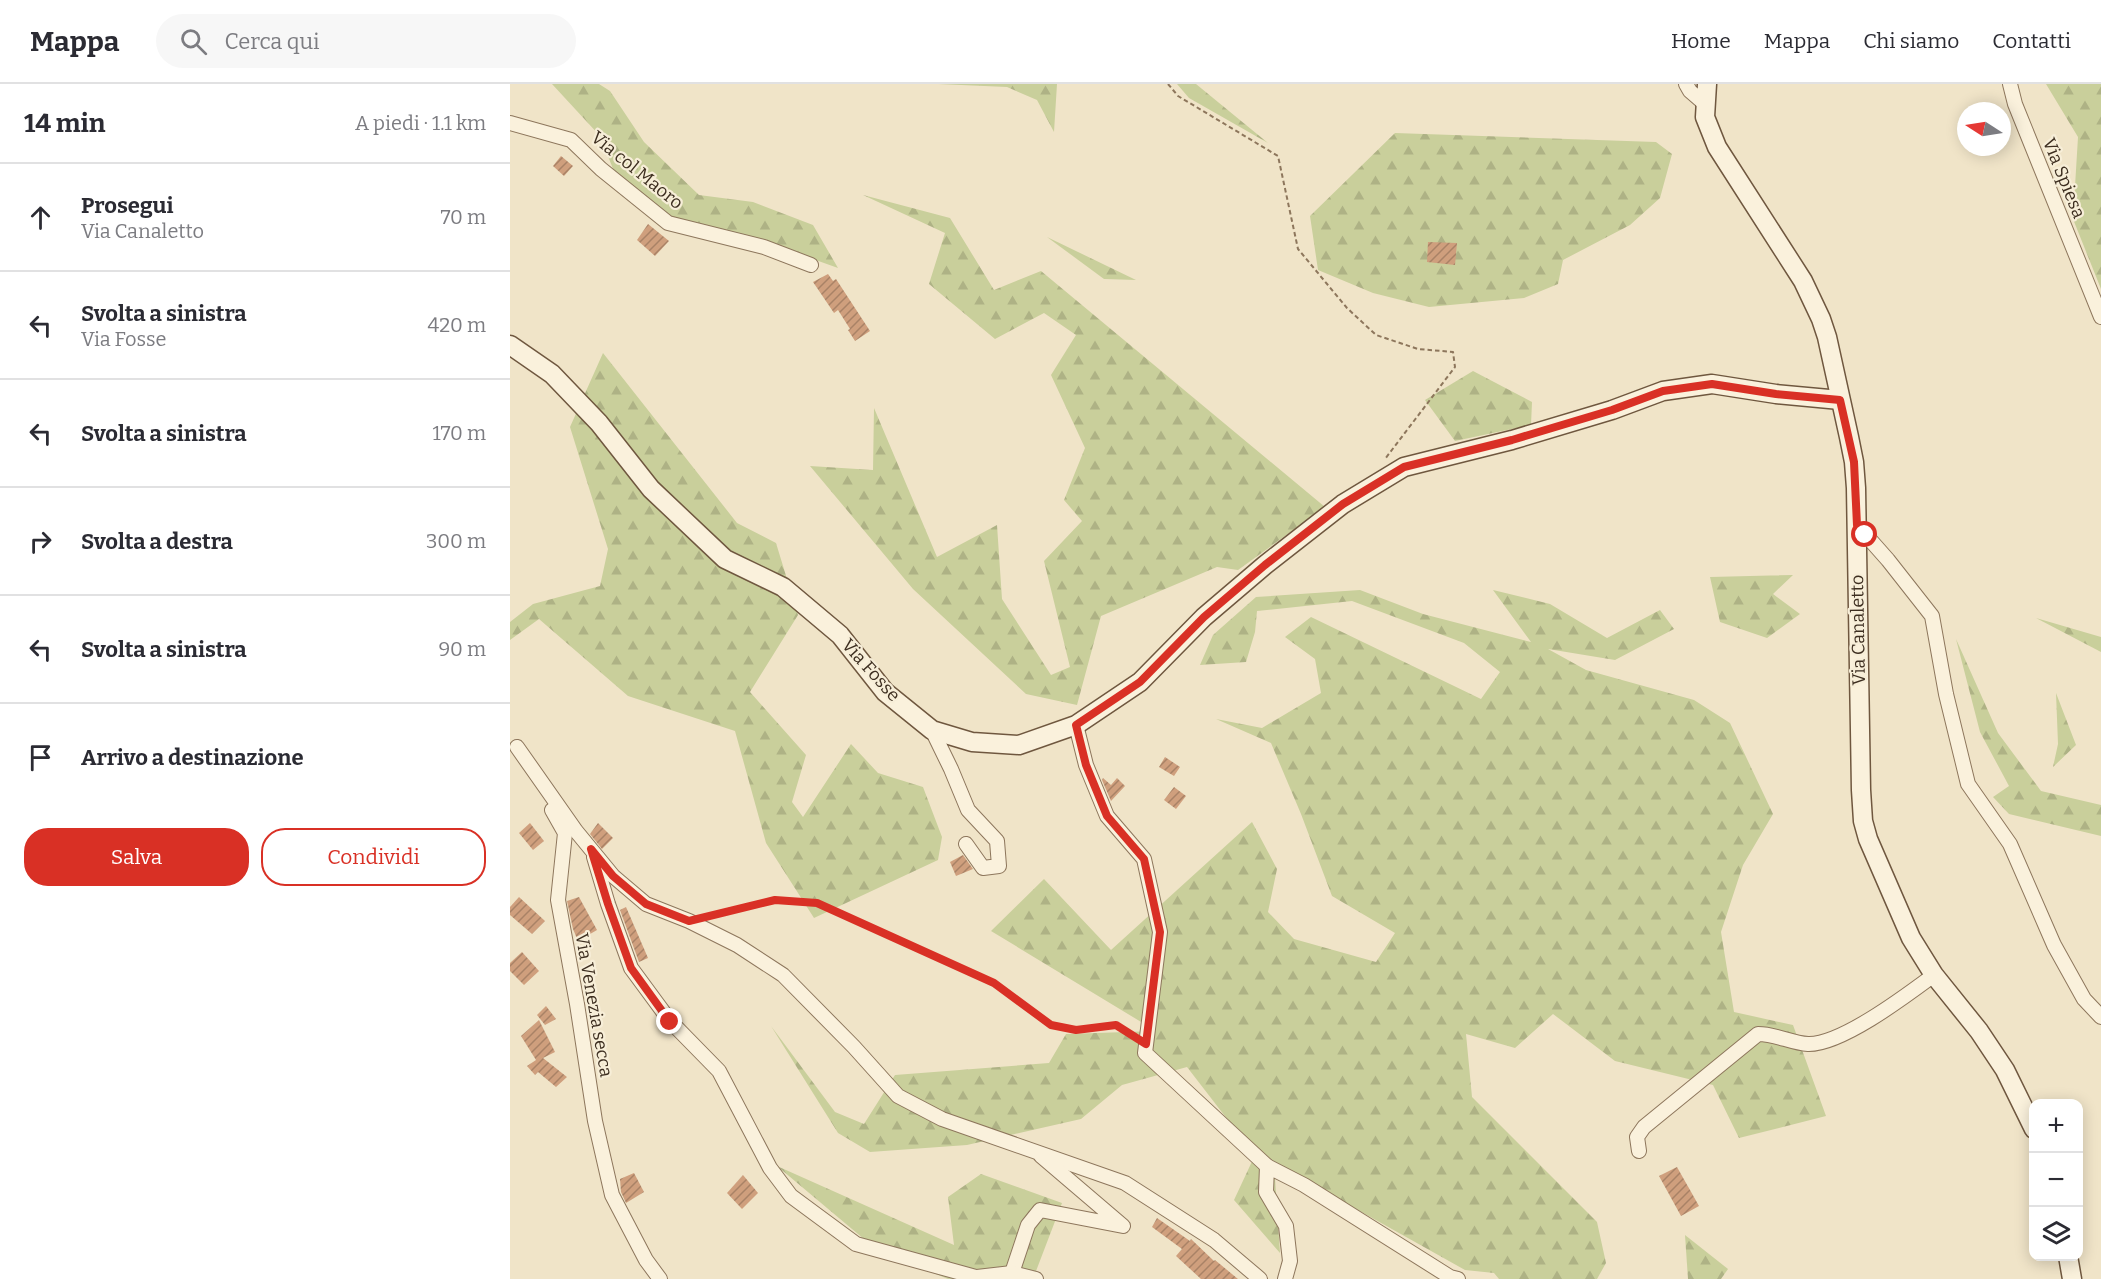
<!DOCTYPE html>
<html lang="it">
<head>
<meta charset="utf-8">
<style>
  :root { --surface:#fff; --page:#f7f7f7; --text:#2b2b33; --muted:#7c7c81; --line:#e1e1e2; --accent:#d93025 }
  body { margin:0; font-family:Bitter,serif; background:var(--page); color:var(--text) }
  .controls { position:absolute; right:18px; bottom:18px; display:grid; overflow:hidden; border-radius:12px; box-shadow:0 3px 15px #0003 }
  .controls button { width:54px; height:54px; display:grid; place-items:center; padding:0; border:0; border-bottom:2px solid var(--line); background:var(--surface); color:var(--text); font:30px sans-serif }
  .compass { position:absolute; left:1447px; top:18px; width:54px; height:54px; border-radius:50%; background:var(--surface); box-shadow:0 3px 15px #0003; rotate:282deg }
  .stop { position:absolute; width:18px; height:18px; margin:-14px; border:4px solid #d93025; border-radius:50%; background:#fff }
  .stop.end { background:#d93025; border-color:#fff; box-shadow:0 2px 6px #0008 }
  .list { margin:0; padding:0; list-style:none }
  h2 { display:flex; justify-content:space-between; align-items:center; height:78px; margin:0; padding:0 24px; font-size:26px }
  h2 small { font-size:20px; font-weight:400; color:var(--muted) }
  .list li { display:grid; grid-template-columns:39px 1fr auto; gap:18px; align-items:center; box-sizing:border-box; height:108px; padding:0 24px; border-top:2px solid var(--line) }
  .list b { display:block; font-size:22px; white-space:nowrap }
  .list p { margin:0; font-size:20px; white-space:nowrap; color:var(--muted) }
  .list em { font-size:20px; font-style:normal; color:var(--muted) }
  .actions { display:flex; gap:12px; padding:18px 24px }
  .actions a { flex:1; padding:14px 0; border:2px solid var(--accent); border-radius:24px; text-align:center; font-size:21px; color:var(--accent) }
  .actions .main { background:var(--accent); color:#fff }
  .icon { flex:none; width:33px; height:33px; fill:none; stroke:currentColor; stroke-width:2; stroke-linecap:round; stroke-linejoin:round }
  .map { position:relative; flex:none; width:1591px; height:1195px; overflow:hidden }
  header { display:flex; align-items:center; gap:36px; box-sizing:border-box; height:84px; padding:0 30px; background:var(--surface); border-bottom:2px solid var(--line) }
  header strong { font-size:28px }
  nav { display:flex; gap:33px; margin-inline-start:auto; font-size:21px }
  .search { width:420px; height:54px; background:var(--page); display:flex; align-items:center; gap:15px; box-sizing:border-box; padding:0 21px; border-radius:33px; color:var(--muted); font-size:22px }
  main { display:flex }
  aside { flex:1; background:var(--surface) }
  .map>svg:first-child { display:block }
</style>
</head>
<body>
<header>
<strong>Mappa</strong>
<div class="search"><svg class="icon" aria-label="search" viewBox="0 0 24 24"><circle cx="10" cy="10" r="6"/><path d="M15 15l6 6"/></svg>Cerca qui</div>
<nav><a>Home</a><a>Mappa</a><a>Chi siamo</a><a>Contatti</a></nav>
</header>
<main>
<aside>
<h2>14 min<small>A piedi · 1.1 km</small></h2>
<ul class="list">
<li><svg class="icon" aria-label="ahead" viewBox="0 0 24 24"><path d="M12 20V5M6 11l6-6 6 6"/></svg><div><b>Prosegui</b><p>Via Canaletto</p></div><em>70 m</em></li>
<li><svg class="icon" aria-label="left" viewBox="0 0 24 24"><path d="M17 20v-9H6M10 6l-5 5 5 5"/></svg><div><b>Svolta a sinistra</b><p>Via Fosse</p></div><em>420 m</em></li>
<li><svg class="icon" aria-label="left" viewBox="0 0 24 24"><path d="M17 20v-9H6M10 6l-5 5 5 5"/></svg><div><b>Svolta a sinistra</b></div><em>170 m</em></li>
<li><svg class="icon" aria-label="right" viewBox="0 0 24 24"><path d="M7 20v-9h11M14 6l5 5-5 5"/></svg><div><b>Svolta a destra</b></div><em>300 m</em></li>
<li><svg class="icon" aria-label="left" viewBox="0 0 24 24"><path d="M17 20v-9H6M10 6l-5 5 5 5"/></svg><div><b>Svolta a sinistra</b></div><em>90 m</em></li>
<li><svg class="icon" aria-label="arrive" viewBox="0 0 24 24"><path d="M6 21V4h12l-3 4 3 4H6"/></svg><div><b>Arrivo a destinazione</b></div></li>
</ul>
<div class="actions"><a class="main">Salva</a><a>Condividi</a></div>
</aside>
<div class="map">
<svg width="1591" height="1195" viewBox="0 0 1591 1195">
  <defs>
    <pattern id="forest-firs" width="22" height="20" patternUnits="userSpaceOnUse" patternTransform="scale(1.5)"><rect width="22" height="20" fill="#c9cf9b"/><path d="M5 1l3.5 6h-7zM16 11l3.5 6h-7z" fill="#aeb285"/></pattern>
    <pattern id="building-hatch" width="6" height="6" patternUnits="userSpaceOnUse" patternTransform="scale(1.5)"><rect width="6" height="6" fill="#cf9f7d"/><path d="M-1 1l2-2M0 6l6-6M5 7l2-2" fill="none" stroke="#a98266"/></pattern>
  </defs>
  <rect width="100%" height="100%" fill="#f0e4c8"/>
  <g fill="url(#forest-firs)">
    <polygon points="42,0 89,0 100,7 134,58 189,111 243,118 303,141 328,184 258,159 177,144 111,105 90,52"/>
    <polygon points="428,0 547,0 544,48 527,16 497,3"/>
    <polygon points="667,0 686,0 758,59 679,14"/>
    <polygon points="1536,0 1591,0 1591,205 1563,135 1568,53"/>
    <polygon points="885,49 1146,58 1162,70 1150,114 1120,141 1053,176 1048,200 1014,214 919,223 863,209 808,186 800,132"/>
    <polygon points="353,111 440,134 484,206 531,187 815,423 728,486 707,483 591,532 567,621 516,610 403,505 300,382 363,386 364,324 427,473 487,441 492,515 541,591 560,583 534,477 572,437 554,416 575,364 541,291 566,251 534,229 485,255 419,200 435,149"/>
    <polygon points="537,153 626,196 594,195"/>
    <polygon points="93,269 227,439 266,459 288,531 240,608 296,671 282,718 293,733 341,660 368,689 413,703 432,753 428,776 304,834 256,759 225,647 118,612 29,535 0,556 0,538 23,520 90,502 98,465 60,343"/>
    <polygon points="963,287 1022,318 1021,341 945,357 915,316"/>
    <polygon points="1283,491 1263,510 1290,530 1257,554 1210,538 1200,493"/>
    <polygon points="850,506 913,530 1021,558 983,506 1040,520 1097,554 1150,526 1164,545 1105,576 1038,565 1076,586 1184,616 1220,639 1263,730 1233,781 1211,848 1224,928 1283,941 1316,1032 1229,1054 1203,1001 1105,977 1043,930 1005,964 956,950 962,1013 1087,1138 1096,1179 1087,1195 989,1195 984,1189 955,1186 764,1079 770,1169 724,1116 745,1071 677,983 612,1001 571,1035 457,1061 360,1068 328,1049 261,942 325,1028 354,1040 385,991 539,979 556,950 646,947 481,847 534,795 601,866 742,738 767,785 758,828 784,855 866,878 885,849 822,812 791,730 761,659 706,635 752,644 811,609 805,575 775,553 801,533 971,615 990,588 954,559 842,517 747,527 745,548 736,578 690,581 703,551 746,513"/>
    <polygon points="1526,534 1591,553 1591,568"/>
    <polygon points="1446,555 1488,649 1531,707 1591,721 1591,752 1499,730 1483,713 1499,702 1470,648"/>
    <polygon points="1546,609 1566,661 1543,683 1548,660"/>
    <polygon points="267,1082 444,1161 438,1113 471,1090 552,1119 523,1195 438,1195 367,1166"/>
    <polygon points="1175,1151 1218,1185 1211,1195 1178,1195"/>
  </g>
  <g fill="url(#building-hatch)">
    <polygon points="51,72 63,82 54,92 43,82"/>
    <polygon points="138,140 159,157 145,172 127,156"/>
    <polygon points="918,158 947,159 945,181 917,178"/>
    <polygon points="318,190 323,197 326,195 360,247 345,257 338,246 340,245 328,226 324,229 303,198"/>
    <polygon points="655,673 670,683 664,692 649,683"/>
    <polygon points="593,694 601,701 607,694 615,702 601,717 592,696"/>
    <polygon points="664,703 676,712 666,725 654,716"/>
    <polygon points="20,739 34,757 23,766 9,749"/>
    <polygon points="88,739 103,754 92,765 80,750"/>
    <polygon points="453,771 463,785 446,792 440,778"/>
    <polygon points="9,813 35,837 22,850 0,831 0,823"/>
    <polygon points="69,813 87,846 68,857 63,845 57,817"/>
    <polygon points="116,823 138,874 129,878 110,826"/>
    <polygon points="12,868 29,887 14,901 0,887 0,879"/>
    <polygon points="36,922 46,935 35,941 27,931"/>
    <polygon points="29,936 45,968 33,974 57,993 46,1003 28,988 25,991 17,982 26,976 11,952"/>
    <polygon points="1167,1083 1189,1122 1171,1132 1149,1092"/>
    <polygon points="124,1089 134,1108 116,1119 111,1108 110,1095"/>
    <polygon points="233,1091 248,1109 232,1125 217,1109"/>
    <polygon points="647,1134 680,1157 681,1155 704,1177 705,1176 728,1195 691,1195 666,1172 672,1165 642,1143"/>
  </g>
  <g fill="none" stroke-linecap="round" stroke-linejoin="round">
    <defs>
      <g id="street">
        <polyline points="1176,0 1180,7 1195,20"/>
        <polyline points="1500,0 1505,20 1591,233"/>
        <polyline points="0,39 61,56 91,85 158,139 254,163 301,181"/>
        <polyline points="1347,441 1378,476 1422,532 1436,610 1458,700 1500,760 1544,861 1574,915 1591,933"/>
        <polyline points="566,641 576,681 597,732 634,775 650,848 635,969 757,1082"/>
        <polyline points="422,646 441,685 458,726 487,757 489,782 473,784 456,760"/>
        <polyline points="7,663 66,747 103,792 136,820 179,837 227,861 273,891 344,963 388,1012 432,1035 615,1099 704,1156 750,1195"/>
        <polyline points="42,726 55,749 48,816 67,920 85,1037 102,1111 136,1176 150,1195"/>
        <polyline points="84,773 98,820 121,884 160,937 209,987 260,1084 281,1112 346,1160 473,1195"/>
        <path d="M1129,1067L1127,1053L1134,1043L1248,950C1266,950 1281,959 1298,960C1331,961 1397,911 1424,891"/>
        <polyline points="502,1189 518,1141 530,1126 613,1142 531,1072"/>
        <polyline points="467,1193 502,1189 526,1195"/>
        <polyline points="775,1195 780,1177 776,1142 756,1108 757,1082 794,1101 940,1193 948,1195"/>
      </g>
      <g id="secondary">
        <polyline points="1197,0 1195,33 1207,63 1293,197 1311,235 1317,253 1339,353 1344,378 1346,404 1351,706 1353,737 1358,755 1401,854 1424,891 1469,947 1495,986 1524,1045"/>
        <polyline points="0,261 42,290 89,339 141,405 215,475 273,503 330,551 375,608 422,646 462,658 509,661 566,641 630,598 694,533 755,481 833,420 894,383 1002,356 1102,326 1153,307 1202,300 1266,310 1330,316"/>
        <polyline points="1558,1172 1562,1195"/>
      </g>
    </defs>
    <use href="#street" stroke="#8d765c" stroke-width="16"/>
    <use href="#secondary" stroke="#6f573f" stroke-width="21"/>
    <g stroke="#8d765c" stroke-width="2" stroke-dasharray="4.5 3" stroke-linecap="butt">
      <polyline points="658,0 668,12 768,72 788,165 837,224 866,251 908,265 943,268 945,283 875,375"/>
      <polyline points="199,832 265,816 307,819 484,899 541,941 566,946 606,941 624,952"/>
    </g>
    <use href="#street" stroke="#faf1dc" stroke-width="14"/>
    <use href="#secondary" stroke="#faf1dc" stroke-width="18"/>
  </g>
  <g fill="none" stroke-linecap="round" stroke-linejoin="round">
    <polyline stroke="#d93025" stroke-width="8" points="160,938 121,884 98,820 81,765 103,792 136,820 179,837 265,816 307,819 484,899 541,941 566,946 606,941 636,960 650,848 634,775 597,732 576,681 566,641 630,598 694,533 755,481 833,420 894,383 1002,356 1102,326 1153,307 1202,300 1266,310 1330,316 1344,378 1347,441 1355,451"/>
  </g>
  <g text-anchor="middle" stroke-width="4.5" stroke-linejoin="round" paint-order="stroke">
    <g font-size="18" fill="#3d2e20" stroke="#f7eed8">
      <text transform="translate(127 86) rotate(39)" y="6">Via col Maoro</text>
      <text transform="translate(1554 94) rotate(68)" y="6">Via Spiesa</text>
      <text transform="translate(1348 546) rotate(-91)" y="6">Via Canaletto</text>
      <text transform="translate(361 586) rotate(48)" y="6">Via Fosse</text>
      <text transform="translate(84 921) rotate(80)" y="6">Via Venezia secca</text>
    </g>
  </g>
</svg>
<div class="controls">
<button>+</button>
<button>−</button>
<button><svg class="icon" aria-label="layers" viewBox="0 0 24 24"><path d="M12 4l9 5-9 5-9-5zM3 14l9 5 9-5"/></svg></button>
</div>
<svg class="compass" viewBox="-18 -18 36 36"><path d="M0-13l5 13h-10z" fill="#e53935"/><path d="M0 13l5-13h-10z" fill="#7c7c81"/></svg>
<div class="stop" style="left:1355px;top:451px"></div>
<div class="stop end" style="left:160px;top:938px"></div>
</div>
</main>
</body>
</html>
